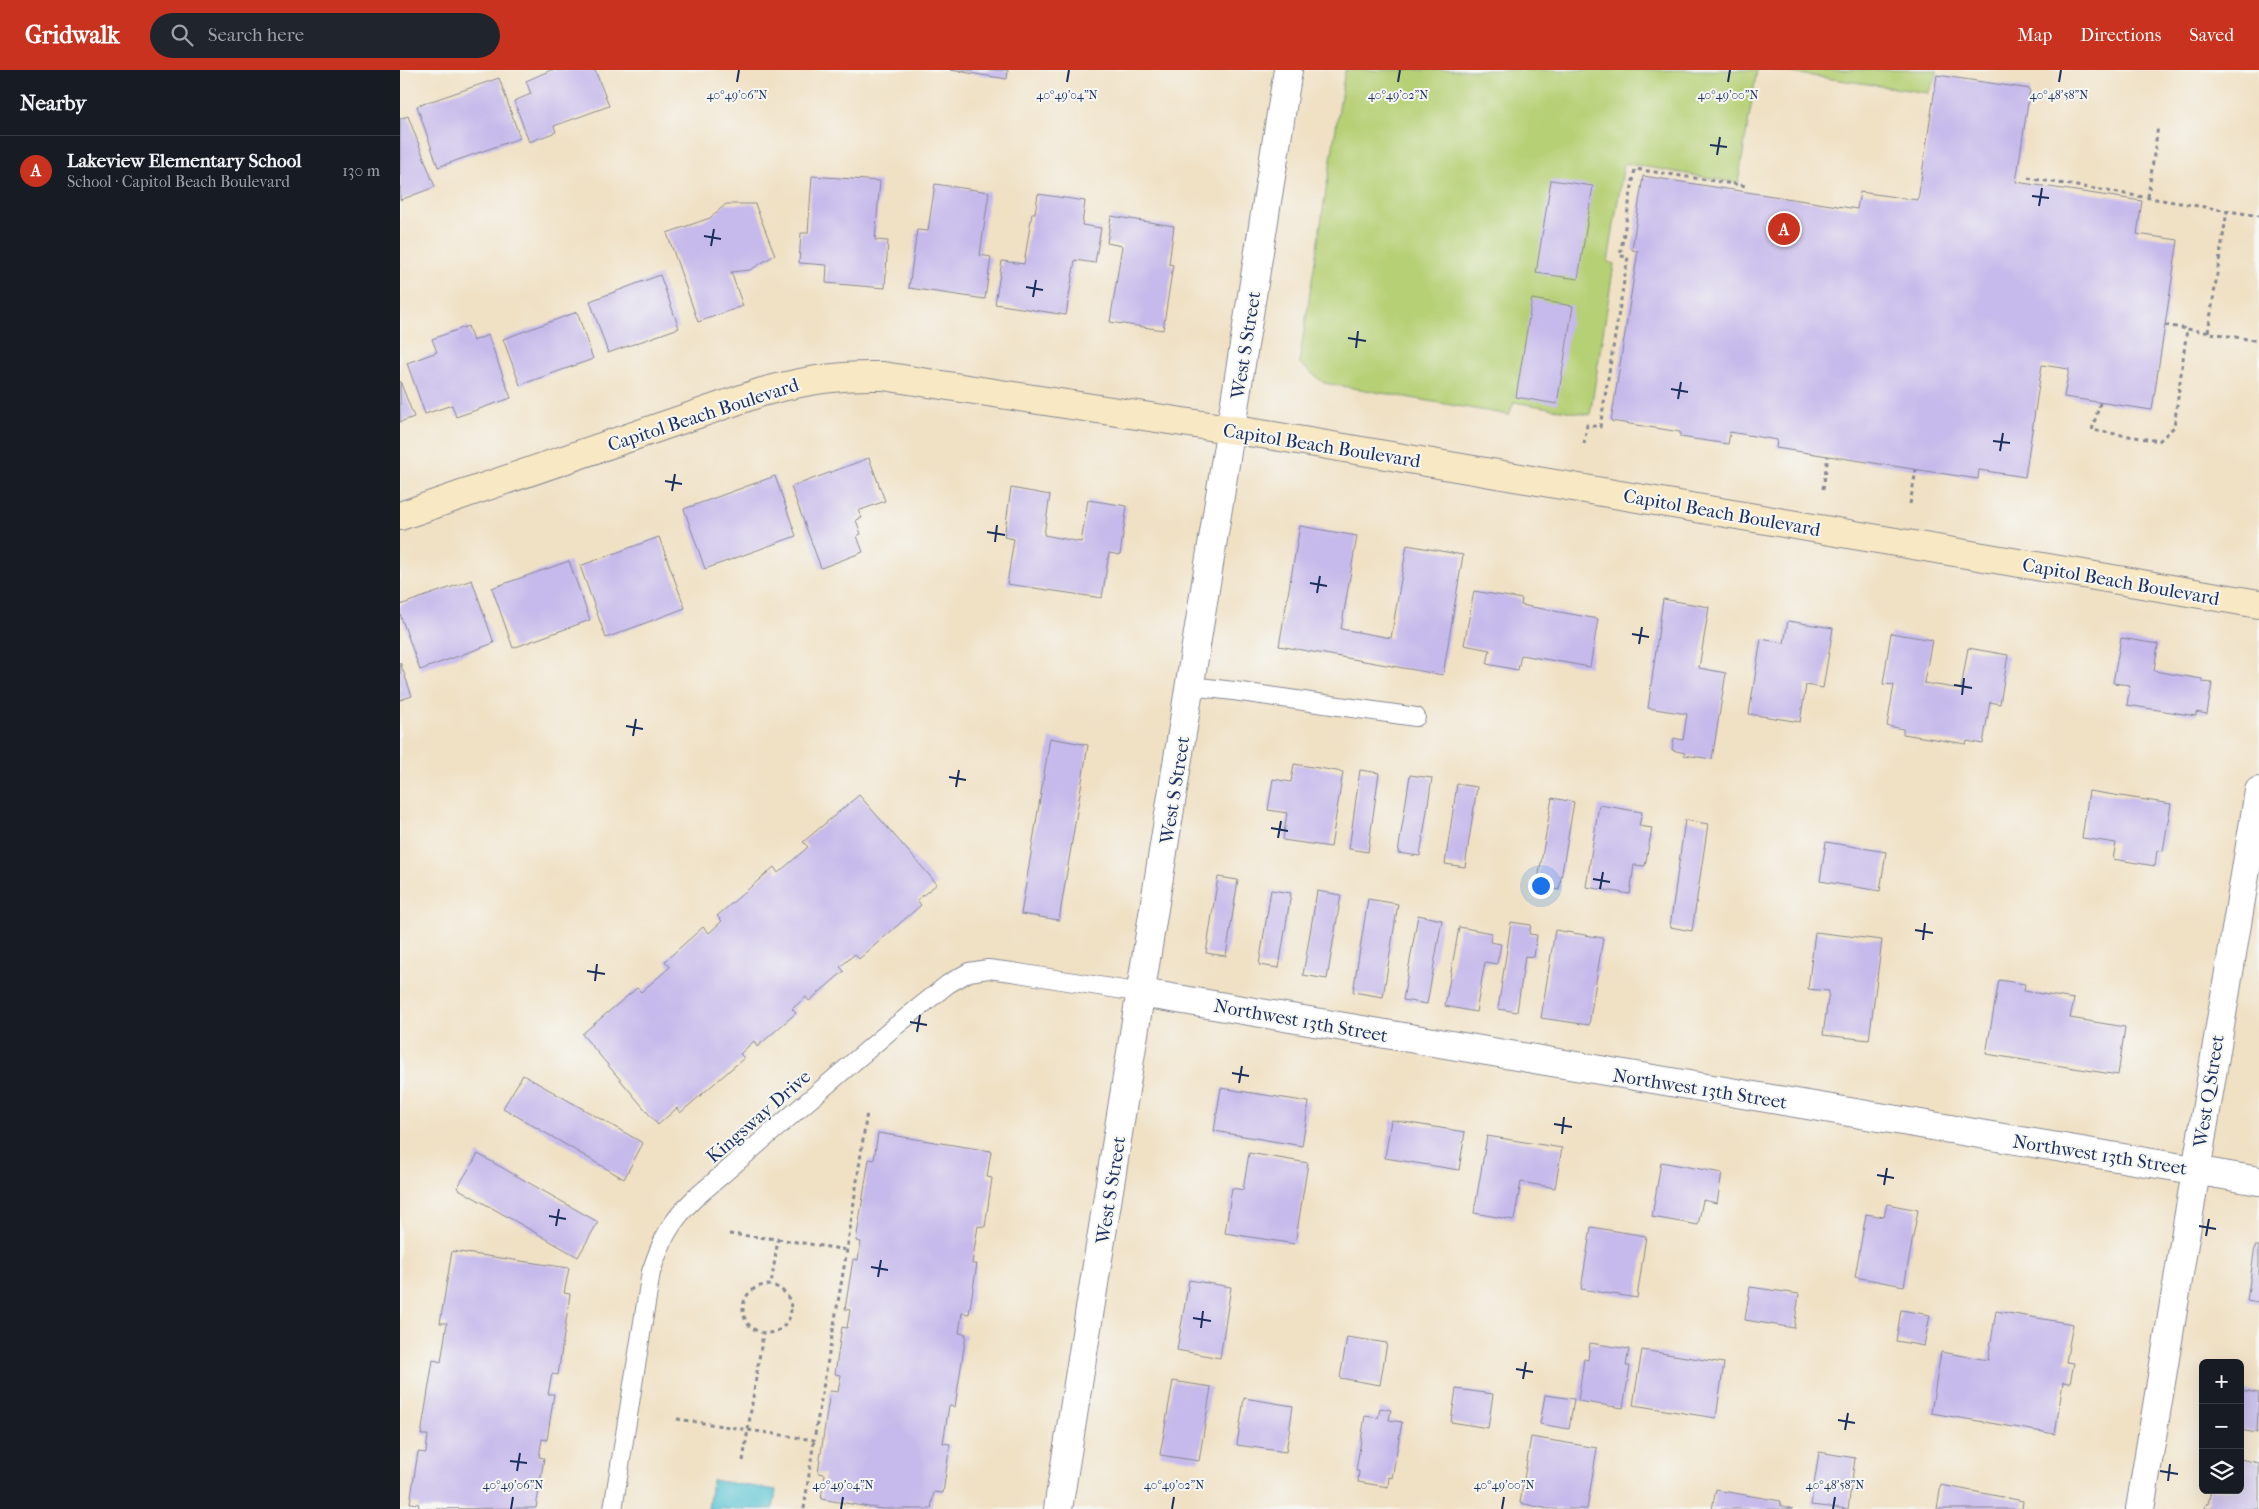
<!DOCTYPE html>
<html lang="en">
<head>
<meta charset="utf-8">
<style>
  :root { --surface:#171b24; --page:#20242c; --text:#f1f3f6; --muted:#9ea1a6; --line:#363941; --accent:#c8321e }
  body { margin:0; font-family:"IM FELL French Canon",serif; background:var(--page); color:var(--text) }
  .controls { position:absolute; right:15px; bottom:15px; display:grid; overflow:hidden; border-radius:8px; box-shadow:0 5px 20px #0002 }
  .controls button { width:45px; height:45px; display:grid; place-items:center; padding:0; border:0; border-bottom:1px solid var(--line); background:var(--surface); color:var(--text); font:25px sans-serif }
  .you { position:absolute; left:1140px; top:815px; width:18px; height:18px; margin:-12px; border:4px solid #fff; border-radius:50%; background:#1a73e8; box-shadow:0 0 0 8px #1a73e833 }
  .badge { display:grid; place-items:center; width:32px; height:32px; border-radius:50%; background:var(--accent); color:#fff; font-size:16px; font-weight:700 }
  .pin { position:absolute; translate:-50% -50%; border:2px solid #fff; box-shadow:0 1px 5px #0006 }
  .list { margin:0; padding:0; list-style:none }
  h2 { display:flex; justify-content:space-between; align-items:center; height:65px; margin:0; padding:0 20px; font-size:21px }
  h2 small { font-size:16px; font-weight:400; color:var(--muted) }
  .list li { display:grid; grid-template-columns:32px 1fr auto; gap:15px; align-items:center; box-sizing:border-box; height:70px; padding:0 20px; border-top:1px solid var(--line) }
  .list b { display:block; font-size:19px; white-space:nowrap }
  .list p { margin:0; font-size:16px; white-space:nowrap; color:var(--muted) }
  .list em { font-size:16px; font-style:normal; color:var(--muted) }
  .icon { flex:none; width:28px; height:28px; fill:none; stroke:currentColor; stroke-width:2; stroke-linecap:round; stroke-linejoin:round }
  .map { position:relative; flex:none; width:1859px; height:1439px; overflow:hidden }
  header { display:flex; align-items:center; gap:30px; box-sizing:border-box; height:70px; padding:0 25px; background:var(--accent); color:#fff }
  header strong { font-size:24px }
  nav { display:flex; gap:28px; margin-inline-start:auto; font-size:18px }
  .search { width:350px; height:45px; background:var(--page); display:flex; align-items:center; gap:12px; box-sizing:border-box; padding:0 18px; border-radius:28px; color:var(--muted); font-size:19px }
  main { display:flex }
  aside { flex:1; background:var(--surface) }
  .map>svg:first-child { display:block }
</style>
</head>
<body>
<header>
<strong>Gridwalk</strong>
<div class="search"><svg class="icon" aria-label="search" viewBox="0 0 24 24"><circle cx="10" cy="10" r="6"/><path d="M15 15l6 6"/></svg>Search here</div>
<nav><a>Map</a><a>Directions</a><a>Saved</a></nav>
</header>
<main>
<aside>
<h2>Nearby<small></small></h2>
<ul class="list">
<li><span class="badge">A</span><div><b>Lakeview Elementary School</b><p>School · Capitol Beach Boulevard</p></div><em>130 m</em></li>
</ul>
</aside>
<div class="map">
<svg width="1859" height="1439" viewBox="0 0 1859 1439">
  <rect width="100%" height="100%" fill="#f6f6f2"/>
  <filter id="ink" filterUnits="userSpaceOnUse"><feTurbulence type="fractalNoise" baseFrequency=".02" numOctaves="2"/><feDisplacementMap in="SourceGraphic" scale="10" xChannelSelector="R" yChannelSelector="G"/><feConvolveMatrix kernelMatrix="1 2 1 2 8 2 1 2 1" color-interpolation-filters="sRGB"/></filter>
  <filter id="wash" filterUnits="userSpaceOnUse"><feTurbulence type="fractalNoise" baseFrequency=".0096" numOctaves="4" result="noise"/><feDisplacementMap in="SourceGraphic" scale="20" xChannelSelector="R" yChannelSelector="G"/><feGaussianBlur stdDeviation="1.12" result="paint"/><feColorMatrix in="noise" values="0 0 0 0 0 0 0 0 0 0 0 0 0 0 0 0 0 1.4 0 .05"/><feComposite in="paint" operator="in"/></filter>
  <g filter="url(#wash)">
    <rect width="100%" height="100%" fill="#f0e1c5"/>
    <g fill="#b6d075" stroke="#68806a">
      <polygon points="945,0 1357,0 1338,113 1224,93 1208,192 1214,194 1190,345 1114,332 1109,345 924,313 899,293"/>
      <polygon points="1372,0 1537,0 1537,5 1528,23"/>
    </g>
    <polygon fill="#58c3d3" stroke="#3a7998" points="312,1410 376,1420 373,1439 308,1439"/>
    <g id="blocks">
      <g fill="#c6b9eb">
        <polygon points="151,0 195,0 209,36 154,56 156,62 129,72 114,31 131,24 126,11"/>
        <polygon points="550,0 608,0 607,9"/>
        <polygon points="1537,5 1630,19 1616,112 1742,131 1737,164 1778,170 1752,340 1664,327 1669,299 1642,295 1625,407 1579,400 1578,409 1376,378 1377,370 1330,362 1328,374 1280,367 1280,362 1211,351 1238,181 1232,180 1243,106 1457,139 1460,122 1518,130"/>
        <polygon points="99,8 120,68 38,97 17,36"/>
        <polygon points="8,46 35,117 0,130 0,49"/>
        <polygon points="412,106 480,111 475,170 488,171 485,218 426,213 427,195 399,193 401,163 408,163"/>
        <polygon points="1151,110 1193,116 1178,209 1136,203"/>
        <polygon points="535,114 589,122 580,185 591,187 585,229 509,218 517,160 528,161"/>
        <polygon points="638,124 685,131 682,155 701,158 695,193 675,190 666,245 595,234 602,191 624,194 632,143 635,143"/>
        <polygon points="326,134 355,134 375,185 350,200 331,202 343,236 298,252 267,163 310,148"/>
        <polygon points="711,146 774,156 769,194 773,195 763,260 710,252 722,176 707,173"/>
        <polygon points="260,205 279,258 208,283 190,231"/>
        <polygon points="1132,229 1173,236 1157,334 1116,327"/>
        <polygon points="177,242 193,289 120,315 103,269"/>
        <polygon points="68,256 73,271 88,265 111,328 56,347 52,335 25,344 7,293 37,282 32,269"/>
        <polygon points="0,311 14,347 0,352"/>
        <polygon points="469,388 485,431 458,441 462,448 456,450 461,464 457,466 463,482 421,498 391,417"/>
        <polygon points="375,406 396,466 305,499 284,439"/>
        <polygon points="611,418 650,425 644,465 665,469 681,472 688,430 727,436 720,485 709,483 702,528 607,514 614,469 604,467"/>
        <polygon points="900,456 957,466 941,559 991,568 1007,475 1063,485 1043,605 879,576"/>
        <polygon points="259,467 285,538 206,568 180,496"/>
        <polygon points="169,491 190,550 113,578 92,518"/>
        <polygon points="72,510 94,573 20,600 0,544 0,535"/>
        <polygon points="1074,521 1122,529 1121,535 1198,549 1190,597 1121,585 1118,600 1087,594 1090,580 1064,575"/>
        <polygon points="1263,529 1309,537 1299,598 1326,603 1312,689 1284,685 1285,683 1272,680 1274,668 1283,670 1287,644 1248,638"/>
        <polygon points="1388,551 1433,558 1423,618 1406,615 1400,652 1349,644 1361,569 1384,573"/>
        <polygon points="1491,563 1532,570 1524,613 1561,619 1568,578 1608,585 1600,634 1590,632 1583,674 1567,671 1566,674 1503,664 1503,659 1487,656 1494,615 1483,614"/>
        <polygon points="1721,568 1758,574 1754,601 1802,609 1802,612 1812,613 1807,644 1796,642 1796,646 1727,635 1730,615 1713,613"/>
        <polygon points="0,592 12,626 0,630"/>
        <polygon points="650,668 688,675 659,850 621,844"/>
        <polygon points="894,694 943,702 931,777 883,770 887,743 868,740 873,709 891,712"/>
        <polygon points="960,700 979,703 968,782 949,779"/>
        <polygon points="1010,705 1032,708 1020,786 998,783"/>
        <polygon points="1057,714 1077,717 1065,797 1045,794"/>
        <polygon points="1689,721 1771,734 1763,781 1757,780 1755,796 1713,789 1716,773 1682,768"/>
        <polygon points="459,725 537,814 517,830 521,835 459,889 455,884 440,897 444,901 409,931 406,927 392,939 396,943 357,977 354,971 340,984 344,988 280,1043 277,1038 258,1055 182,964 237,918 241,922 270,897 265,891 303,857 309,863 322,851 317,846 374,797 378,803 408,777 403,772"/>
        <polygon points="1152,728 1174,732 1159,820 1137,816"/>
        <polygon points="1199,735 1242,742 1239,756 1252,758 1245,796 1234,795 1230,824 1186,817"/>
        <polygon points="1285,750 1308,754 1292,861 1270,857"/>
        <polygon points="1426,772 1486,782 1480,821 1420,811"/>
        <polygon points="818,807 838,810 826,886 806,883"/>
        <polygon points="871,820 891,823 879,898 859,895"/>
        <polygon points="917,821 941,825 927,909 903,905"/>
        <polygon points="968,829 998,834 983,927 953,922"/>
        <polygon points="1018,845 1042,850 1027,934 1003,930"/>
        <polygon points="1111,852 1131,855 1129,864 1137,865 1134,887 1125,886 1117,942 1098,939"/>
        <polygon points="1059,857 1092,863 1090,872 1101,874 1097,894 1085,892 1076,942 1045,936"/>
        <polygon points="1155,860 1203,868 1189,955 1141,948"/>
        <polygon points="1415,862 1482,870 1469,970 1423,965 1429,921 1408,919"/>
        <polygon points="1599,910 1625,914 1624,921 1674,929 1670,948 1725,957 1718,1005 1586,984"/>
        <polygon points="123,1005 243,1073 224,1109 103,1038"/>
        <polygon points="821,1018 909,1032 902,1076 814,1061"/>
        <polygon points="991,1050 1065,1062 1059,1100 985,1088"/>
        <polygon points="478,1063 591,1081 587,1107 592,1108 585,1157 578,1156 572,1194 577,1194 569,1244 562,1243 559,1263 566,1264 555,1337 549,1336 543,1373 550,1374 543,1423 534,1422 531,1439 481,1439 421,1429 425,1404 418,1403 430,1321 438,1322 441,1305 435,1304 442,1257 447,1258 450,1240 445,1239 453,1189 458,1190 461,1172 456,1171 469,1089 474,1090"/>
        <polygon points="1087,1066 1162,1078 1155,1118 1121,1112 1114,1150 1074,1143"/>
        <polygon points="849,1083 908,1093 895,1174 825,1163 832,1118 843,1120"/>
        <polygon points="78,1084 198,1152 178,1187 57,1118"/>
        <polygon points="1261,1092 1322,1103 1317,1133 1303,1130 1298,1155 1252,1147"/>
        <polygon points="1487,1134 1518,1140 1504,1216 1455,1207 1466,1144 1484,1147"/>
        <polygon points="1191,1157 1246,1166 1237,1228 1181,1219"/>
        <polygon points="1855,1176 1859,1176 1859,1233 1847,1231"/>
        <polygon points="52,1181 169,1198 164,1223 170,1224 158,1305 152,1304 148,1324 154,1324 147,1370 142,1369 139,1387 144,1388 136,1438 18,1439 19,1434 10,1433 18,1382 26,1383 28,1365 21,1365 33,1290 41,1292 47,1253 40,1253"/>
        <polygon points="789,1210 831,1217 820,1288 777,1280"/>
        <polygon points="1350,1217 1399,1224 1394,1258 1345,1250"/>
        <polygon points="1501,1240 1530,1245 1524,1276 1496,1271"/>
        <polygon points="1596,1241 1673,1254 1666,1292 1674,1293 1670,1313 1663,1312 1655,1364 1531,1343 1541,1282 1588,1290"/>
        <polygon points="947,1267 987,1273 980,1315 940,1308"/>
        <polygon points="1190,1273 1229,1279 1226,1296 1230,1296 1223,1338 1178,1331 1184,1289 1188,1290"/>
        <polygon points="1242,1280 1324,1293 1316,1348 1233,1335"/>
        <polygon points="773,1311 811,1317 799,1391 760,1385"/>
        <polygon points="1056,1319 1093,1324 1088,1358 1051,1352"/>
        <polygon points="1840,1320 1859,1323 1857,1363 1840,1360"/>
        <polygon points="1145,1325 1174,1329 1169,1359 1140,1354"/>
        <polygon points="844,1328 893,1336 886,1382 837,1375"/>
        <polygon points="980,1338 991,1340 989,1350 1002,1352 992,1408 989,1407 988,1417 958,1412 959,1401 956,1401 965,1346 978,1348"/>
        <polygon points="1131,1367 1197,1378 1187,1439 1148,1439 1120,1433"/>
        <polygon points="1419,1382 1455,1388 1448,1439 1411,1435"/>
        <polygon points="1840,1389 1859,1393 1859,1439 1805,1439 1806,1434 1808,1434 1811,1420 1840,1420"/>
        <polygon points="1541,1415 1623,1431 1622,1439 1537,1439"/>
        <polygon points="1316,1420 1381,1431 1380,1435 1393,1439 1312,1439"/>
      </g>
    </g>
  </g>
  <g filter="url(#ink)">
    <use href="#blocks" fill-opacity="0" stroke="#868892" stroke-width="1"/>
    <g fill="none" stroke-linecap="round" stroke-linejoin="round">
      <defs>
        <g id="lane">
          <polyline points="790,616 834,621 1016,647"/>
          <path d="M213,1439L251,1202C262,1169 270,1152 295,1128L492,959L548,914L569,902L588,899L612,902L742,923"/>
        </g>
        <g id="street">
          <polyline points="742,923 1859,1111"/>
          <polyline points="658,1439 888,0"/>
          <polyline points="1740,1439 1859,721"/>
        </g>
        <path id="secondary" d="M0,446L362,322C407,310 437,305 483,306L874,366L1859,534"/>
      </defs>
      <use href="#lane" stroke="#868892" stroke-width="20"/>
      <use href="#street" stroke="#868892" stroke-width="30"/>
      <use href="#secondary" stroke="#868892" stroke-width="30"/>
      <g stroke="#868892" stroke-width="3" stroke-dasharray="4 4" stroke-linecap="butt">
        <polyline points="1628,108 1859,146"/>
        <polyline points="1748,127 1758,56"/>
        <polyline points="1765,255 1787,259"/>
        <polyline points="1808,262 1827,141"/>
        <polyline points="1700,333 1692,360 1759,371 1774,357 1787,259 1859,271"/>
        <polyline points="1184,374 1187,355 1200,357 1228,187 1220,186 1235,99 1347,116"/>
        <polyline points="1423,419 1428,386"/>
        <polyline points="1510,434 1516,400"/>
        <polyline points="329,1164 378,1169 371,1215"/>
        <polyline points="378,1169 447,1180"/>
        <circle cx="367" cy="1239" r="24"/>
        <polyline points="277,1349 414,1370 447,1180 467,1042"/>
        <polyline points="343,1391 363,1264"/>
        <polyline points="404,1439 414,1370"/>
      </g>
      <use href="#lane" stroke="#fff" stroke-width="18"/>
      <use href="#street" stroke="#fff" stroke-width="28"/>
      <use href="#secondary" stroke="#f8e8c3" stroke-width="28"/>
    </g>
  </g>
  <path fill="none" stroke="#1b2f5e" stroke-width="2" d="M337,12L339,0M667,12L669,0M998,12L1000,0M1328,12L1330,0M1659,12L1661,0M1310,75L1327,77M1317,85L1320,67M1632,126L1649,128M1639,136L1642,118M304,166L321,169M311,176L314,159M626,217L643,220M633,227L636,210M948,268L966,271M956,278L958,261M1271,319L1288,322M1278,329L1281,312M1593,371L1610,373M1600,381L1603,363M265,411L282,414M272,421L275,404M587,462L605,465M595,472L597,455M910,513L927,516M917,523L920,506M1232,564L1249,567M1239,574L1242,557M1554,615L1572,618M1562,625L1564,608M226,656L243,659M233,666L236,649M549,707L566,710M556,717L559,700M871,758L888,761M878,768L881,751M1193,809L1210,812M1200,819L1203,802M1515,860L1533,863M1523,870L1525,853M187,901L205,904M195,911L197,894M510,952L527,955M517,962L520,945M832,1003L849,1006M839,1013L842,996M1154,1054L1172,1057M1162,1064L1164,1047M1477,1105L1494,1108M1484,1115L1487,1098M149,1146L166,1149M156,1156L159,1139M1799,1156L1816,1159M1806,1166L1809,1149M471,1197L488,1200M478,1207L481,1190M793,1248L811,1251M801,1258L803,1241M1116,1299L1133,1302M1123,1309L1126,1292M1438,1350L1455,1353M1445,1360L1448,1343M110,1391L127,1393M117,1401L120,1383M1760,1401L1778,1404M1768,1411L1770,1394M111,1439L113,1427M441,1439L443,1427M772,1439L774,1427M1102,1439L1104,1427M1433,1439L1435,1427"/>
  <g text-anchor="middle" stroke-width="4" stroke-linejoin="round" paint-order="stroke">
    <g font-size="19" fill="#1b2f5e" stroke="#f6f6f2">
      <text transform="translate(845 275) rotate(-81)" y="7">West S Street</text>
      <text transform="translate(303 344) rotate(-18)" y="7">Capitol Beach Boulevard</text>
      <text transform="translate(922 375) rotate(9)" y="7">Capitol Beach Boulevard</text>
      <text transform="translate(1322 442) rotate(10)" y="7">Capitol Beach Boulevard</text>
      <text transform="translate(1721 511) rotate(10)" y="7">Capitol Beach Boulevard</text>
      <text transform="translate(774 720) rotate(-81)" y="7">West S Street</text>
      <text transform="translate(901 950) rotate(10)" y="7">Northwest 13th Street</text>
      <text transform="translate(1300 1018) rotate(9)" y="7">Northwest 13th Street</text>
      <text transform="translate(1808 1021) rotate(-81)" y="7">West Q Street</text>
      <text transform="translate(358 1046) rotate(-41)" y="7">Kingsway Drive</text>
      <text transform="translate(1700 1084) rotate(9)" y="7">Northwest 13th Street</text>
      <text transform="translate(710 1120) rotate(-81)" y="7">West S Street</text>
    </g>
  </g>
  <g font-size="12" text-anchor="middle" fill="#1b2f5e" stroke="#f6f6f2" stroke-width="4" stroke-linejoin="round" paint-order="stroke">
    <text x="337" y="29">40°49'06"N</text>
    <text x="667" y="29">40°49'04"N</text>
    <text x="998" y="29">40°49'02"N</text>
    <text x="1328" y="29">40°49'00"N</text>
    <text x="1659" y="29">40°48'58"N</text>
    <text x="113" y="1419">40°49'06"N</text>
    <text x="443" y="1419">40°49'04"N</text>
    <text x="774" y="1419">40°49'02"N</text>
    <text x="1104" y="1419">40°49'00"N</text>
    <text x="1435" y="1419">40°48'58"N</text>
  </g>
</svg>
<div class="controls">
<button>+</button>
<button>−</button>
<button><svg class="icon" aria-label="layers" viewBox="0 0 24 24"><path d="M12 4l9 5-9 5-9-5zM3 14l9 5 9-5"/></svg></button>
</div>
<div class="you"></div>
<div class="pin badge" style="left:1384px;top:159px">A</div>
</div>
</main>
</body>
</html>
